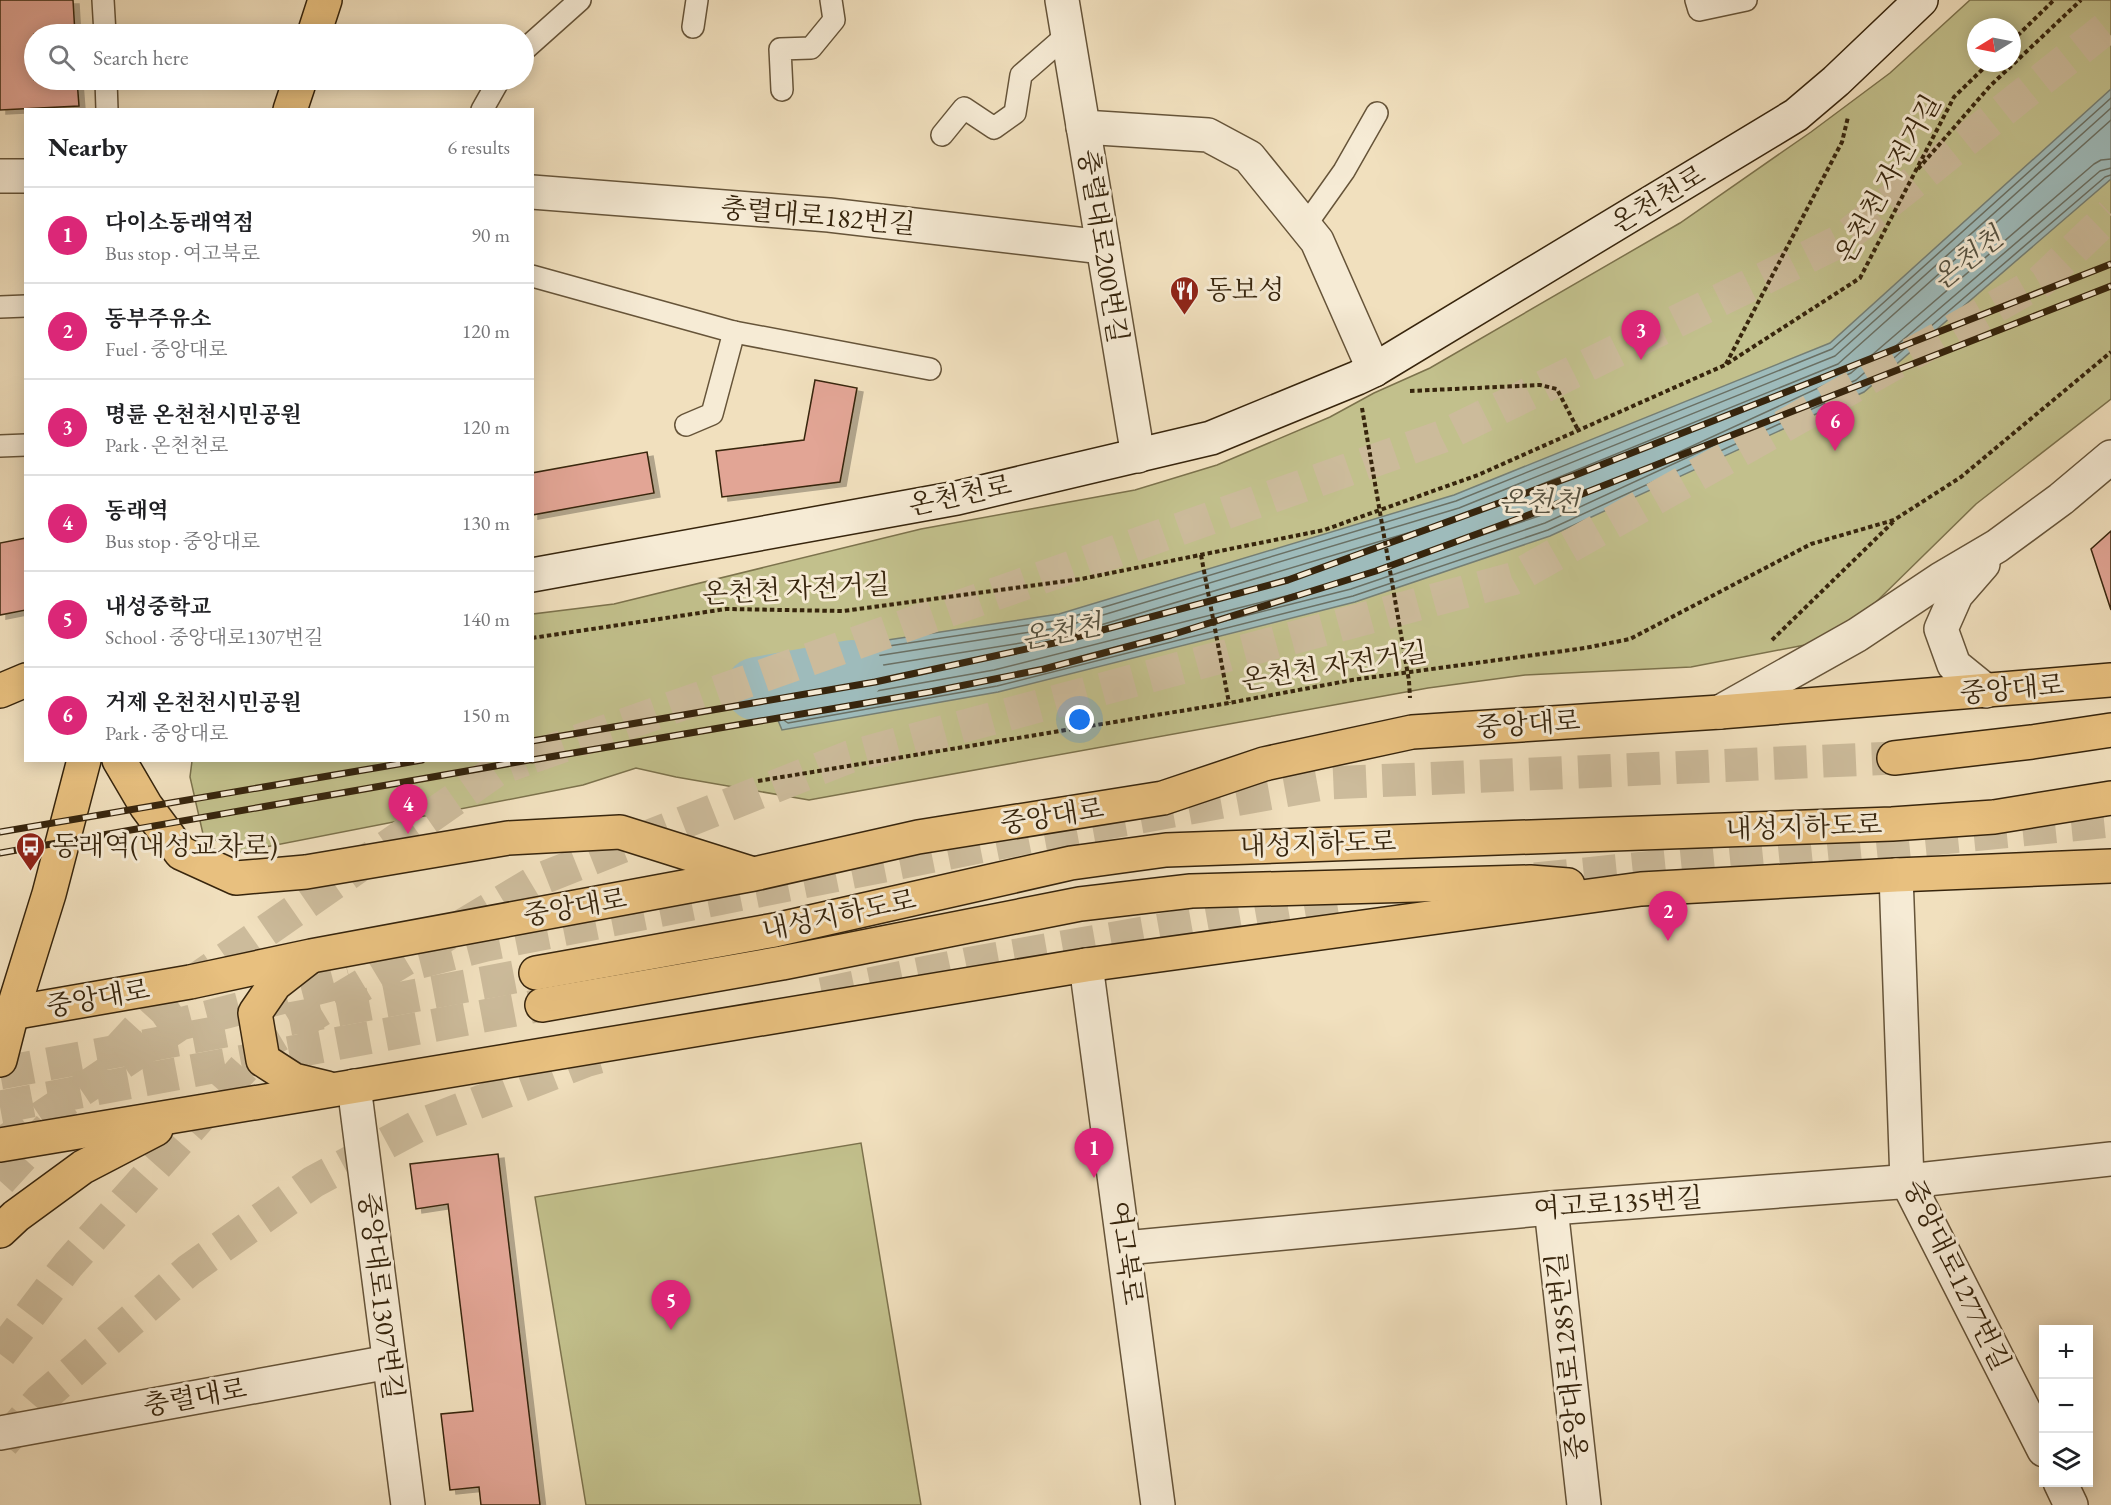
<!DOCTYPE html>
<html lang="en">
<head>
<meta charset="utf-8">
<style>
  :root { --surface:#fff; --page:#f2f2f2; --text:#202124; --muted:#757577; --line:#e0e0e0; --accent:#db2777 }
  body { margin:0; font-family:"EB Garamond","Noto Serif KR",serif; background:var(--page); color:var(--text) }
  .controls { position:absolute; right:18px; bottom:18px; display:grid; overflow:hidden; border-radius:0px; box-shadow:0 3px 15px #0003 }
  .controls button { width:54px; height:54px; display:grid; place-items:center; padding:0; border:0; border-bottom:2px solid var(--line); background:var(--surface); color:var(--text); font:30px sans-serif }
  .compass { position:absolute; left:1967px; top:18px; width:54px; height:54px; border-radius:50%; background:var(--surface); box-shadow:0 3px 15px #0003; rotate:260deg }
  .you { position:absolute; left:1080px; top:720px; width:21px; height:21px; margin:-15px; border:4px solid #fff; border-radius:50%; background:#1a73e8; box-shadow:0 0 0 9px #1a73e833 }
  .badge { display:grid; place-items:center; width:39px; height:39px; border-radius:50%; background:var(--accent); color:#fff; font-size:20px; font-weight:700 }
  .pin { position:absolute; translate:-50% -50px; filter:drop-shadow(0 2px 3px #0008) }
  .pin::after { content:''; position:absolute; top:32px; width:21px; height:18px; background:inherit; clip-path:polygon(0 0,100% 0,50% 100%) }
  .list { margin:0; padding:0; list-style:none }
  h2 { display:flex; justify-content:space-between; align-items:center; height:78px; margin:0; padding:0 24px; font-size:26px }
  h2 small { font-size:20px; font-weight:400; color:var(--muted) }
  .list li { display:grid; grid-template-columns:39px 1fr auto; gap:18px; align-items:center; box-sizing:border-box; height:96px; padding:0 24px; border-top:2px solid var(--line) }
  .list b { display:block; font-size:22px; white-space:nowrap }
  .list p { margin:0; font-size:20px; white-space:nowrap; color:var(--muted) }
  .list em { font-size:20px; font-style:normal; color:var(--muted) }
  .icon { flex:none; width:33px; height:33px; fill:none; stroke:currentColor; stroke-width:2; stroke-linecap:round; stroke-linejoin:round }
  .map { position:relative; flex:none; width:2111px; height:1505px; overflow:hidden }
  .search { position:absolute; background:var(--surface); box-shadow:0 3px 15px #0003; left:24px; top:24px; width:510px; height:66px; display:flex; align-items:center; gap:15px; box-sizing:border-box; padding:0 21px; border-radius:33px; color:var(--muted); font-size:22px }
  .panel { position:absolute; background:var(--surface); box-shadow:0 3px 15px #0003; left:24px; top:108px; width:510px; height:654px; border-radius:0px }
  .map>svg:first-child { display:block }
</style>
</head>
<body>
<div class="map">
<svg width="2111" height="1505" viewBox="0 0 2111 1505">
  <defs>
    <filter id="shadow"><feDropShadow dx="6" dy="4" stdDeviation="0" flood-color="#0004"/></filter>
  </defs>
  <rect width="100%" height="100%" fill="#f1e0be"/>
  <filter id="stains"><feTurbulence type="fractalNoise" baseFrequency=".00333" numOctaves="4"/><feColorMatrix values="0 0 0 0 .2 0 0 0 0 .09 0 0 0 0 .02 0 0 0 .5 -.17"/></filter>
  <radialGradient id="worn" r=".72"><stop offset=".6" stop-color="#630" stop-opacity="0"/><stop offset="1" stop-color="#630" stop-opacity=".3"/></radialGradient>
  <g fill="#c2c08c" stroke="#7c724c" stroke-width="1.5" fill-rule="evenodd">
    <path d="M1970,0H2111V399L1976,504L1875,603L1815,643L1691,667L1525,675L1428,688L809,800L676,777L636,768L583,785L240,852L203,834L190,777L192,761L532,760L533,614L614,604L921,529L1135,490L1217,465L1330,417L1374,393L1430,368L1680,223L1811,132L1890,73ZM1976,27H2012V63H1976Z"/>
    <polygon points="861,1143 921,1505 586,1505 535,1197"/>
  </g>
  <polygon fill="#9ebbbb" stroke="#757f75" stroke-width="1.5" points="2111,89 2111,179 1864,392 1550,536 1355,602 998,692 782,730 765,689 765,661 828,649 1059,614 1454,495 1830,343"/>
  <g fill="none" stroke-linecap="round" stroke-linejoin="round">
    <g stroke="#6a7064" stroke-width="1.5">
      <polyline points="2111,98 1832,349 1456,501 1061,620 829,655 773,666 771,669 772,688 785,721 788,723 997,686 1353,596 1548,530 1860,387 2105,177 2111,175"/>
      <polyline points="2111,108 1835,356 1459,508 1063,627 831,663 781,672 779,674 779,686 790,713 793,715 996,679 1351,589 1545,523 1856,380 2100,171 2111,168"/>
      <polyline points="2111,120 1838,364 1461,517 1064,636 790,680 788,685 796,703 798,705 994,670 1349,580 1542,515 1851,373 2094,164 2101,160 2111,159"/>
    </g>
    <polyline stroke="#9ebbbb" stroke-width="64" points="757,689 852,672"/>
  </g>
  <g fill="#e2a595" stroke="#37250d" stroke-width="1.5" filter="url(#shadow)">
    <polygon points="0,0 73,0 75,34 34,34 34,80 77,80 79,106 0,110"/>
    <polygon points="815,380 857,388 840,482 722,497 716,451 804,440"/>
    <polygon points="647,452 654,493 532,515 532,473"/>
    <polygon points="2111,531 2111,610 2091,549"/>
    <polygon points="26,538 26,610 0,615 0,543"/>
    <polygon points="498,1154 540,1505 481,1505 479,1487 450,1490 441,1414 473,1411 448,1204 416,1209 410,1164"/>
  </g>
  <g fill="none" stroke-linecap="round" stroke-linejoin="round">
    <g stroke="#ccbb9b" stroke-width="33" stroke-dasharray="33 16" stroke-linecap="butt">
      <polyline points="0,1073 536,973"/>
      <polyline points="0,1107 542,1005"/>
    </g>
    <g stroke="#ccbb9b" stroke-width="33" stroke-dasharray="33 16" stroke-linecap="butt">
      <polyline points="532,757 1441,437 1840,241 2111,24"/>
      <polyline points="1535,879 2111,821"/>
      <polyline points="420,962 486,945 1030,837 1328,783 1894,758"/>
      <polyline points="822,994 966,964 1343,898"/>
      <polyline points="115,1053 158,1006 497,770 524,760"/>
      <polyline points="0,1145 180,1024 350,980"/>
      <polyline points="0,1181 49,1127"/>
      <polyline points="0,1354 68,1265 266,1043 538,880 849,757 1512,579 2041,281 2111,214"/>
      <polyline points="3,1443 40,1400 189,1270 313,1182 420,1125 585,1061 613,1053"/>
    </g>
    <defs>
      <g id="lane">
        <polyline points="103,0 105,34"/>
        <polyline points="1696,0 1699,10 1746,0"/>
        <polyline points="693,27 697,0"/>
        <polyline points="524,50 580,0"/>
        <polyline points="106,80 107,110"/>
        <polyline points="782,90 780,49 811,48 834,20 831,0"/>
        <polyline points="482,110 499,80"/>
        <polyline points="942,135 964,108 994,128 1015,113 1021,75 1067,35"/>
        <polyline points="1305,226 1344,171 1377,113"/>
        <polyline points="532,276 734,332 930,369"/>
        <polyline points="0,307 26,306"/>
        <polyline points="686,425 712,414 734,332"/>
        <polyline points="0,446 26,445"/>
      </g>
      <g id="street">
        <polyline points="1062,0 1138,456"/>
        <polyline points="1083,127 1208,135 1249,157 1317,241 1374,370"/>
        <polyline points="0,176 26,176"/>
        <polyline points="532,192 829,215 1103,247"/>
        <polyline points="1983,564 1956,595 1941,629 1954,665 1986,691"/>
        <polyline points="1720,712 1857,635 1941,579 1997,546 2061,499 2111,457"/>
        <polyline points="1896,875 1907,1181 2044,1450"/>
        <polyline points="1086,965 1158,1505"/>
        <polyline points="354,1086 408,1505"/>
        <polyline points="1551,1208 1584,1505"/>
        <polyline points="1125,1248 1551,1208 1899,1182 2111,1159"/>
        <polyline points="0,1433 389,1362"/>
        <polyline points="2060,1482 2071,1505"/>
      </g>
      <polyline id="secondary" points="532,575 957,498 1211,438 1357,378 1374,370 1796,115 1836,81 1921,0"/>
      <g id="primary">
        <polyline points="314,34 325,0"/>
        <polyline points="290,110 300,80"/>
        <polyline points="0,691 26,680"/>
        <polyline points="119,760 146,806 181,853 236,878 306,872 508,838 620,832 750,873"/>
        <polyline points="307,959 275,984 255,1013 263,1060 294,1080 327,1088"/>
        <polyline points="536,973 775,930 1071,863 1166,850 1892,824 1994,817 2111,798"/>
        <polyline points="542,1005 782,963 1080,904 1191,891 1530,882 1568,885"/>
        <polyline points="0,1015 190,982 311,956 754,874 918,837 1163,798 1264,764 1412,732 1720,712 2111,680"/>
        <polyline points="0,1060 12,1013 49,894 84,760"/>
        <polyline points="0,1145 1086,965 1641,889 1896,875 2111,866"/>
        <polyline points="0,1231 16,1216 83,1167 156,1129"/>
      </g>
      <polyline id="highway" points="1894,758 2032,742 2111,730"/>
    </defs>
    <use href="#lane" stroke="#665439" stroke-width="24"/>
    <use href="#street" stroke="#665439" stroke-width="36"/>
    <use href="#secondary" stroke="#37250d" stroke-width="36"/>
    <use href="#primary" stroke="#37250d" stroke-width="36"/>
    <use href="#highway" stroke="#37250d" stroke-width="36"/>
    <g stroke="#37250d" stroke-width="4" stroke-dasharray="4.5 3" stroke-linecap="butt">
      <polyline points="2012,41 2054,0"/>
      <polyline points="1918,169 1990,86 2081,0"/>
      <polyline points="1726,364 1842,142 1848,117"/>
      <polyline points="1410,391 1540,385 1557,389 1578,430"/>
      <polyline points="532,638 726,609 843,611 1081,579 1324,530 1478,475 1725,365 1860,278 1954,97 1989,63"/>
      <polyline points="1772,640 1893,522"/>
      <polyline points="1409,681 1410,698"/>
      <polyline points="758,781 1229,703 1352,680 1585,648 1630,639 1811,544 1894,520 1961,477 2111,352"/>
    </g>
    <use href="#lane" stroke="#f6ebd5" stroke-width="21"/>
    <use href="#street" stroke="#f6ebd5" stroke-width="33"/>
    <use href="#secondary" stroke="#f6ebd5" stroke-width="33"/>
    <use href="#primary" stroke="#e8c07f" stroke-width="33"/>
    <use href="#highway" stroke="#e8c07f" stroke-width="33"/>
    <defs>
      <g id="rail">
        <polyline points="532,741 875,682 1054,643 1288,580 1573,476 2111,264"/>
        <polyline points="532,760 930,692 1044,669 1171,635 1376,571 1526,516 2111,286"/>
        <polyline points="0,832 422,760"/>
        <polyline points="0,853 529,760"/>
      </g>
    </defs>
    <use href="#rail" stroke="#37250d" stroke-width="7"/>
    <use href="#rail" stroke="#f6ebd5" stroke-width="4.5" stroke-dasharray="14" stroke-linecap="butt"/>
    <g stroke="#37250d" stroke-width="4" stroke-dasharray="4.5 3" stroke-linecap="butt">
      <polyline points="1362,408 1409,681"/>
      <polyline points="1201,555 1229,703"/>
    </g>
  </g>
  <defs>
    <symbol id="restaurant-pin" viewBox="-11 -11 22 30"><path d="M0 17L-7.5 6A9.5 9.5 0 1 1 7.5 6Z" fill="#8f2418" stroke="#f6ebd5"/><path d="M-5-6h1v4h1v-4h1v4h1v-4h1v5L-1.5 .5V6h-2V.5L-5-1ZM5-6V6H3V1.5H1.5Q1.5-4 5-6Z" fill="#fff"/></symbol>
    <symbol id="bus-pin" viewBox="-11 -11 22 30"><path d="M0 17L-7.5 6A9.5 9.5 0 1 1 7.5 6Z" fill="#8f2418" stroke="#f6ebd5"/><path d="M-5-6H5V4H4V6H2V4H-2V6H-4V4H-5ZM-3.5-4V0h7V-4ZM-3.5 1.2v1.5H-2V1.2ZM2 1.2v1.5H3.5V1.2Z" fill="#fff"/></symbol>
  </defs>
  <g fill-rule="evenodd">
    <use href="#restaurant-pin" x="1168" y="274" width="33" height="45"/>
    <use href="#bus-pin" x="14" y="830" width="33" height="45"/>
  </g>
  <g text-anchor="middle" stroke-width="6" stroke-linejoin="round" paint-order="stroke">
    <g font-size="27" fill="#37250d" stroke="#f6ebd5">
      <text transform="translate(1888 179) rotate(-61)" y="9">온천천 자전거길</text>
      <text transform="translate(1658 199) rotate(-31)" y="9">온천천로</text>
      <text transform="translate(818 216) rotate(5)" y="9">충렬대로182번길</text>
      <text transform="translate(1103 246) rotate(81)" y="9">충렬대로200번길</text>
      <text transform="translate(960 495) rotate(-12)" y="9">온천천로</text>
      <text transform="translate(796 589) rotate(-3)" y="9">온천천 자전거길</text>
      <text transform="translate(1334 666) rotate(-9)" y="9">온천천 자전거길</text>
      <text transform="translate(2012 689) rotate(-5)" y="9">중앙대로</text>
      <text transform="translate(1528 724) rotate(-4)" y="9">중앙대로</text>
      <text transform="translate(1052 816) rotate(-9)" y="9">중앙대로</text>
      <text transform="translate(1804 827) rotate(-2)" y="9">내성지하도로</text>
      <text transform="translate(1318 844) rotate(-2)" y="9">내성지하도로</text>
      <text transform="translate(575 907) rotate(-10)" y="9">중앙대로</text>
      <text transform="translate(839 915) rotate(-12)" y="9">내성지하도로</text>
      <text transform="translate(98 998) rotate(-10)" y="9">중앙대로</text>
      <text transform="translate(1618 1203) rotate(-4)" y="9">여고로135번길</text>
      <text transform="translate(1126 1253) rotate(82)" y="9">여고북로</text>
      <text transform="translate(1957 1275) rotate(64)" y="9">중앙대로1277번길</text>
      <text transform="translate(381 1296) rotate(83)" y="9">중앙대로1307번길</text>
      <text transform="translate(1567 1356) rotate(-96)" y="9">중앙대로1285번길</text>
      <text transform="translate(195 1397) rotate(-10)" y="9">충렬대로</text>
    </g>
    <g font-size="27" fill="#37250d" stroke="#f6ebd5" text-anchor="start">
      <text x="1206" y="299">동보성</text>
      <text x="52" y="855">동래역(내성교차로)</text>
    </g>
    <g font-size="28" font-style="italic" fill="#565241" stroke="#f6ebd5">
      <text transform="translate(1967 258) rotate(-38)" y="10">온천천</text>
      <text x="1539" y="511">온천천</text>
      <text transform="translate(1061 631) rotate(-11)" y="10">온천천</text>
    </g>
  </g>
  <rect width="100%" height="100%" filter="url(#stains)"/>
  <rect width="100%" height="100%" fill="url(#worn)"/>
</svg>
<div class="controls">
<button>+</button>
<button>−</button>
<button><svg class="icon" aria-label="layers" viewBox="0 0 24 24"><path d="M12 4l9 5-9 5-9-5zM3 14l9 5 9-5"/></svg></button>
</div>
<svg class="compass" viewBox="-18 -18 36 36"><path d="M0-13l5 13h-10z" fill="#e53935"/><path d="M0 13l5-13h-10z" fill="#757577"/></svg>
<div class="you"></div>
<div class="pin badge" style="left:1094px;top:1178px">1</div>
<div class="pin badge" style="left:1668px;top:941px">2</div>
<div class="pin badge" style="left:1641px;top:360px">3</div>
<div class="pin badge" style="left:408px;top:834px">4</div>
<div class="pin badge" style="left:671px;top:1330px">5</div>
<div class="pin badge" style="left:1835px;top:451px">6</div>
<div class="search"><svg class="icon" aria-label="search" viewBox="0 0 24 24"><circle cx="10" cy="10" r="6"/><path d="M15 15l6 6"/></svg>Search here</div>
<section class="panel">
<h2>Nearby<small>6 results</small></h2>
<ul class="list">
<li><span class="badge">1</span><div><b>다이소동래역점</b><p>Bus stop · 여고북로</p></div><em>90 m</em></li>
<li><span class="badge">2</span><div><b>동부주유소</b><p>Fuel · 중앙대로</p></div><em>120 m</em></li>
<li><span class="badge">3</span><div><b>명륜 온천천시민공원</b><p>Park · 온천천로</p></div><em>120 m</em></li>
<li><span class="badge">4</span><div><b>동래역</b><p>Bus stop · 중앙대로</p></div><em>130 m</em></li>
<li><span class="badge">5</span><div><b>내성중학교</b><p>School · 중앙대로1307번길</p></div><em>140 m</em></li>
<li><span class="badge">6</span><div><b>거제 온천천시민공원</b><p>Park · 중앙대로</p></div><em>150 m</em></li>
</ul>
</section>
</div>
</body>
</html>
